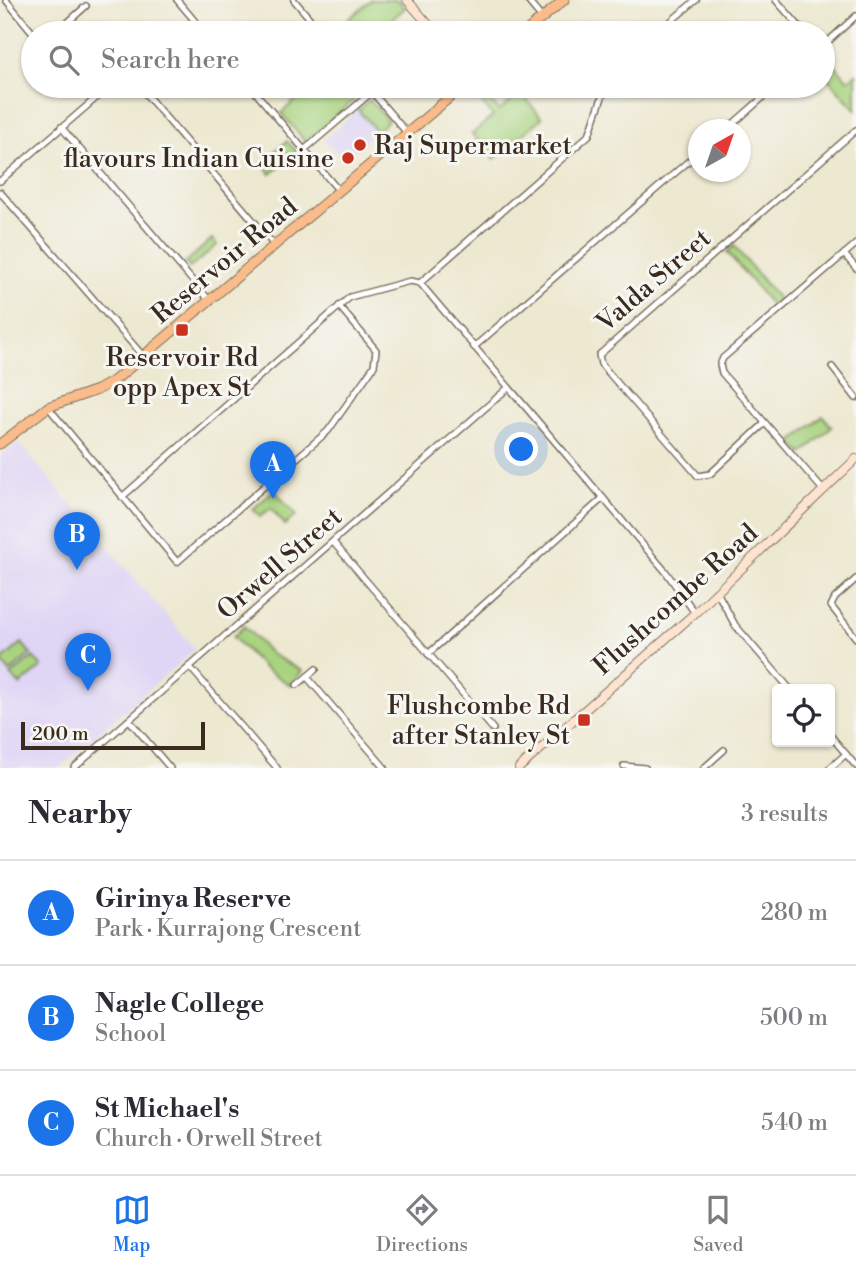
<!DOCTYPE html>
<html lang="en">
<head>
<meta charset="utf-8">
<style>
  :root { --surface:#fff; --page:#f7f7f7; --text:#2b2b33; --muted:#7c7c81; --line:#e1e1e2; --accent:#1a73e8 }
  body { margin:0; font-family:"Libre Bodoni",serif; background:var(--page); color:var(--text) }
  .controls { position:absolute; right:21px; bottom:21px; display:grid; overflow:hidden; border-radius:7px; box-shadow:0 2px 5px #0004 }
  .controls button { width:63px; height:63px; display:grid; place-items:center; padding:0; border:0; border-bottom:2px solid var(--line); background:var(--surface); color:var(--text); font:35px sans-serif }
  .compass { position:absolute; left:688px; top:119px; width:63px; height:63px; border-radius:50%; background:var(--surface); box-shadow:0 2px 5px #0004; rotate:40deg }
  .scale { position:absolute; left:21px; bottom:18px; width:184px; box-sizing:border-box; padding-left:7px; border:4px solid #3b2a1e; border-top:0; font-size:19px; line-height:24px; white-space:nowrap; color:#3b2a1e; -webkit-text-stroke:5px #f6f6f2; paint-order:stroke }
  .you { position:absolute; left:522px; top:450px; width:24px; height:24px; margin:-18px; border:5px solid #fff; border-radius:50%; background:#1a73e8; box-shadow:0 0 0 10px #1a73e833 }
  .badge { display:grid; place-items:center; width:46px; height:46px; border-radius:50%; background:var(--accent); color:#fff; font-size:23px; font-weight:700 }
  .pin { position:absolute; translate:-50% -58px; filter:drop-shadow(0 2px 4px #0008) }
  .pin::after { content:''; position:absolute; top:37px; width:24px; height:21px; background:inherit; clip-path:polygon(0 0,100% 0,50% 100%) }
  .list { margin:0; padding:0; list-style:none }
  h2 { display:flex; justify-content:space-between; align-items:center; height:91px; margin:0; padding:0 28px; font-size:30px }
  h2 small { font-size:23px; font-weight:400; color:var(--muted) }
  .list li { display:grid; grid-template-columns:46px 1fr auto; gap:21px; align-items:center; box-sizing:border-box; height:105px; padding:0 28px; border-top:2px solid var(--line) }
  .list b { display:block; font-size:26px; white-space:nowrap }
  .list p { margin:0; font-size:23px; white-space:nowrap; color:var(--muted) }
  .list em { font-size:23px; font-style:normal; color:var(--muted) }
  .icon { flex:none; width:38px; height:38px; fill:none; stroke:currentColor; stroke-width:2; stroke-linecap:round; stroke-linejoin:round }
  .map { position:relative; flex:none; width:856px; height:768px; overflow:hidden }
  .search { position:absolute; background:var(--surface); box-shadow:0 2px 5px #0004; left:21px; right:21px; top:21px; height:77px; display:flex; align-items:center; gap:18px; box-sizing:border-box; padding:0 24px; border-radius:38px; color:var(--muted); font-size:26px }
  .sheet { height:406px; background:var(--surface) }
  nav { display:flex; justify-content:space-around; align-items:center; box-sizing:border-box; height:98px; border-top:2px solid var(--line); background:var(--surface); font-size:19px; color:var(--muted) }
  nav a { display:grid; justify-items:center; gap:4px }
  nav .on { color:var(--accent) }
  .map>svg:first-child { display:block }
</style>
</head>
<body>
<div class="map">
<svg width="856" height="768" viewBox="0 0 856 768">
  <rect width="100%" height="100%" fill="#f6f6f2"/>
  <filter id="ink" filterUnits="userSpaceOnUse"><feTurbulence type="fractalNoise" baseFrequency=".0143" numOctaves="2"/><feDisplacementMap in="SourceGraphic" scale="14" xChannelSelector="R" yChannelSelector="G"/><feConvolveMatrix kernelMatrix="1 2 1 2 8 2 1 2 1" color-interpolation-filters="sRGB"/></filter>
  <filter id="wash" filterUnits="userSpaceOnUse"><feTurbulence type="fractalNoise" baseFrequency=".00686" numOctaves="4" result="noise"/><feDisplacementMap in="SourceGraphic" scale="28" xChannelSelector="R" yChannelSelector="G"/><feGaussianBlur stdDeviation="1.57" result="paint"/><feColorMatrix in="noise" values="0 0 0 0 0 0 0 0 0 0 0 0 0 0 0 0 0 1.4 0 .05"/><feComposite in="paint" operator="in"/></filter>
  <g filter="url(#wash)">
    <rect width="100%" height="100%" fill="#ede8d0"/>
    <g fill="#dfd5f5">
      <polygon points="358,110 374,129 374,133 344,158 341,158 324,139"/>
      <polygon points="18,442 195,649 59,768 0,768 0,457"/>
    </g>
    <g fill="#a9d37f" stroke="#727e4e" stroke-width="2">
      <polygon points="371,0 398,0 405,8 376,33 332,33"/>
      <polygon points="826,55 848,80 856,74 856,110 823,73 823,58"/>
      <polygon points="308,86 357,86 363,92 306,142 281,113 310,88"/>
      <polygon points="477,86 499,111 521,93 542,118 494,159 472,134 493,116 471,90"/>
      <polygon points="370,100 388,121 374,133 374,128 358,110"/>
      <polygon points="287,141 297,152 271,174 262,163"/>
      <polygon points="212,239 217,245 190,268 185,263"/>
      <polygon points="734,246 779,300 772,306 727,252"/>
      <polygon points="823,416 832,427 802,454 792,442"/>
      <polygon points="274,490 296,515 285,525 271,508 260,516 253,509"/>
      <polygon points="244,626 271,654 302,671 290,685 264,668 233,637"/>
      <polygon points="22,643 31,654 10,672 1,661"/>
      <polygon points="33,657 42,667 20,685 11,675"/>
    </g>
  </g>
  <g filter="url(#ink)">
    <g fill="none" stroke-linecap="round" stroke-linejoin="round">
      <defs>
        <g id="street">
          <polyline points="6,0 33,33"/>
          <polyline points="177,0 205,33"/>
          <polyline points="294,0 322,33"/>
          <polyline points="527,0 542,18"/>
          <polyline points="776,0 805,33"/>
          <polyline points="56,33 86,6"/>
          <polyline points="657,33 696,0"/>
          <polyline points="823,46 856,16"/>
          <polyline points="139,86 274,245"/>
          <polyline points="250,86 339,191"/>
          <polyline points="367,86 407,133"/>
          <polyline points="61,127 209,300"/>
          <polyline points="726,130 776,86"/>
          <polyline points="304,150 372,92"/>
          <polyline points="0,181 110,86"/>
          <polyline points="0,192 143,356"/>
          <polyline points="844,254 856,268"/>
          <polyline points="420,283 666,572 695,613"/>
          <polyline points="420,283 589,135 606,86"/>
          <polyline points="474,347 698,153"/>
          <polyline points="832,367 856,398"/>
          <polyline points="48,407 177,562 328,431 374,366 376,350 339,306"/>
          <polyline points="765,423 710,474 698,476 601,364 599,355 856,130"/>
          <polyline points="823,490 722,373 720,365 723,358 856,244"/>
          <polyline points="122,497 350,297 410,281 420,283"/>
          <polyline points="333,542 493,729"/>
          <polyline points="856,579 835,598 831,606 856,638"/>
          <polyline points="717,592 735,625 790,689"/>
          <polyline points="428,654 603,498"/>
          <polyline points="189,666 277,768"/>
          <polyline points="307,677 385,768"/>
          <polyline points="297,685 316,669"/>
          <polyline points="129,720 170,768"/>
          <polyline points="830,735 856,766"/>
          <polyline points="624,766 645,768"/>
          <polyline points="74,768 508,388"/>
          <polyline points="704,768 724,750"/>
          <polyline points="830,768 846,754"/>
        </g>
        <g id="secondary">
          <polyline points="407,0 436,33"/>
          <polyline points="519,768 695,613 856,459"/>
        </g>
        <g id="primary">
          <polyline points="524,33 564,0"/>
          <polyline points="0,444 48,407 97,390 115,380 463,86"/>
        </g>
      </defs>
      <use href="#street" stroke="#796c5c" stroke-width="8"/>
      <use href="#secondary" stroke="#796c5c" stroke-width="10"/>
      <use href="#primary" stroke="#796c5c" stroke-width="11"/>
      <use href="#street" stroke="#fff" stroke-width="5"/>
      <use href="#secondary" stroke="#fde4d0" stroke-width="8"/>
      <use href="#primary" stroke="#f9bc8a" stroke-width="9"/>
    </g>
  </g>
  <g fill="#c8321e" stroke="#f6f6f2" stroke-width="2.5">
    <circle cx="360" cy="145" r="7"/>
    <circle cx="348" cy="158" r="7"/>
    <rect x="175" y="323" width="14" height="14" rx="3.5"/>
    <rect x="577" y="713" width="14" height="14" rx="3.5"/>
  </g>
  <g text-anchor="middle" stroke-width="6" stroke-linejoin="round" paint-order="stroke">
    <g font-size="26" fill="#3b2a1e" stroke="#f6f6f2" text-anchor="end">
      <text x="374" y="154" text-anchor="start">Raj Supermarket</text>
      <text x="334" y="167">flavours Indian Cuisine</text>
      <text x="182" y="366" text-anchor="middle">Reservoir Rd<tspan x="182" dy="30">opp Apex St</tspan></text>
      <text x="570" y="714">Flushcombe Rd<tspan x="570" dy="30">after Stanley St</tspan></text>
    </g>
    <g font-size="26" fill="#3b2a1e" stroke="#f6f6f2">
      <text transform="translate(224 260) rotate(-40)" y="9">Reservoir Road</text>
      <text transform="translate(653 280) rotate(-41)" y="9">Valda Street</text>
      <text transform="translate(279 563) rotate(-41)" y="9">Orwell Street</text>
      <text transform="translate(675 599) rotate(-42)" y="9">Flushcombe Road</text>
    </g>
  </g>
</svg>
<div class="controls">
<button><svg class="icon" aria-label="locate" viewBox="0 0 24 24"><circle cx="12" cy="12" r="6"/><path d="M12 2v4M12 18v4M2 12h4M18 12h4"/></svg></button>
</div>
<svg class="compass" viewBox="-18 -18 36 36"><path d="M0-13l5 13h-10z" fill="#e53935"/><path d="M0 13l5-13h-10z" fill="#7c7c81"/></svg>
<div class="scale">200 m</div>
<div class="you"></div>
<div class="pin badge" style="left:273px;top:499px">A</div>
<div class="pin badge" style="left:77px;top:570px">B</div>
<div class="pin badge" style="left:88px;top:691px">C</div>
<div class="search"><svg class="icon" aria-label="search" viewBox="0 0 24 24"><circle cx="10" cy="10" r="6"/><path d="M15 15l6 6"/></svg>Search here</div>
</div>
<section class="sheet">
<h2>Nearby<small>3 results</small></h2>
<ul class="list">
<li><span class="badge">A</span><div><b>Girinya Reserve</b><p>Park · Kurrajong Crescent</p></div><em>280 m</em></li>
<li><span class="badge">B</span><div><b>Nagle College</b><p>School</p></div><em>500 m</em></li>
<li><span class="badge">C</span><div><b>St Michael's</b><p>Church · Orwell Street</p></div><em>540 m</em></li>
</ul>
</section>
<nav>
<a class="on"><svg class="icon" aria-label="map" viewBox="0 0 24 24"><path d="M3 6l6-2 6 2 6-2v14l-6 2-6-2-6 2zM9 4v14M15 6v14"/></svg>Map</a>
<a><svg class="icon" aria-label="directions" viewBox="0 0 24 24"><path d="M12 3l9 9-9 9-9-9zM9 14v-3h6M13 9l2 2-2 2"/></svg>Directions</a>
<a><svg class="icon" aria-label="saved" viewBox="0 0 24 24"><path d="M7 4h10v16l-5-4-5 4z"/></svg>Saved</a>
</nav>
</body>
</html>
